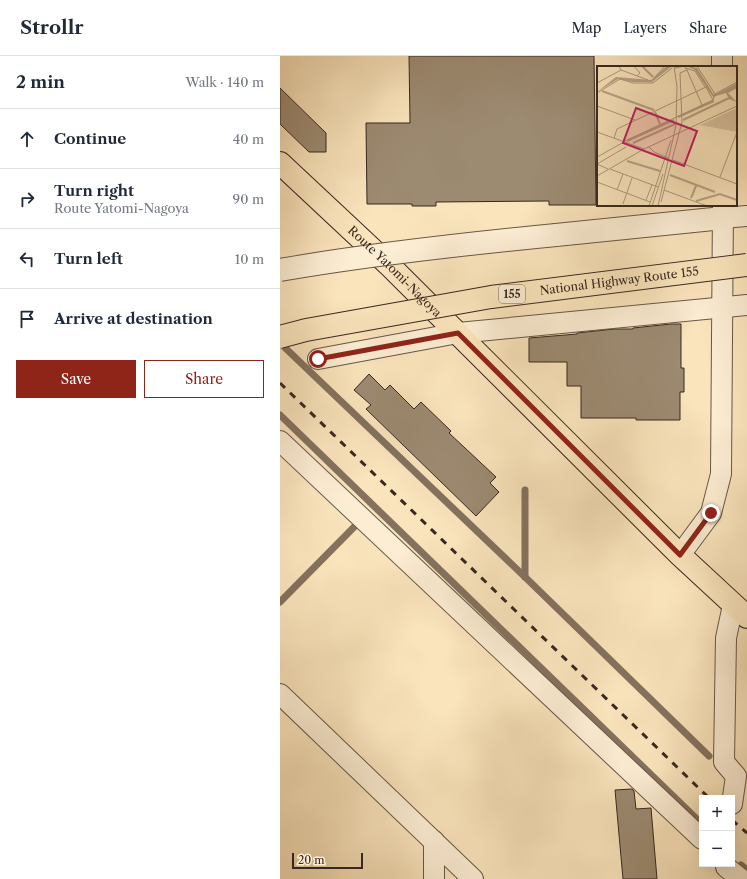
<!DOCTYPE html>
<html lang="en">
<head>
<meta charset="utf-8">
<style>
  :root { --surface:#fff; --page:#f6f6f7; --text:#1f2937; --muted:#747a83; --line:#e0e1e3; --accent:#8f2418 }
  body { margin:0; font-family:"Libre Caslon Text",serif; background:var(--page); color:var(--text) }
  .controls { position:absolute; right:12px; bottom:12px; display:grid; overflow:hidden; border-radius:0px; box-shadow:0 4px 16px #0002 }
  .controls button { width:36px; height:36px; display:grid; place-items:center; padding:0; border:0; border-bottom:1px solid var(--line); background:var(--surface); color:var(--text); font:20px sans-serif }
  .scale { position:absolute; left:12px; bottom:10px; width:71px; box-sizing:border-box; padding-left:4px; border:2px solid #372820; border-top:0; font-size:11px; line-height:14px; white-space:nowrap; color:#372820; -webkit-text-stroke:3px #fcedd3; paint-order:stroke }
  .stop { position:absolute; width:12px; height:12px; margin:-9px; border:3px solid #8f2418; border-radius:50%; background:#fff }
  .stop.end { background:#8f2418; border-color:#fff; box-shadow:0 1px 4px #0008 }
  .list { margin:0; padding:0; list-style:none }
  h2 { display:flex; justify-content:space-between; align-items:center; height:52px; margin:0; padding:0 16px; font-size:17px }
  h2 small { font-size:13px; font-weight:400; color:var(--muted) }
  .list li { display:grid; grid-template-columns:26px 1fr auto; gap:12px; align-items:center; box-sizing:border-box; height:60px; padding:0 16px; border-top:1px solid var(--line) }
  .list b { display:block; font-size:15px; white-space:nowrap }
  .list p { margin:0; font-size:13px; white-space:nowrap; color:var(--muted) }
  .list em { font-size:13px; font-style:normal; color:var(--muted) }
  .actions { display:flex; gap:8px; padding:12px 16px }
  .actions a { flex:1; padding:9px 0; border:1px solid var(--accent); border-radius:0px; text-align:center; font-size:14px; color:var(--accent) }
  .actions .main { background:var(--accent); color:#fff }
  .icon { flex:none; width:22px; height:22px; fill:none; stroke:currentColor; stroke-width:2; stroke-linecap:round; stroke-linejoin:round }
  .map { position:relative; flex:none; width:467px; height:823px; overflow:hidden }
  header { display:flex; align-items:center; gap:24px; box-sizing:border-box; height:56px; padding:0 20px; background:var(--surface); border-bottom:1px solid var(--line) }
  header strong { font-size:19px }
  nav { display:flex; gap:22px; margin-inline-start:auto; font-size:14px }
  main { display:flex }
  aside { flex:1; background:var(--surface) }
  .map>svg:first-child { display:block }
</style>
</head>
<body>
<header>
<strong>Strollr</strong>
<nav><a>Map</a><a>Layers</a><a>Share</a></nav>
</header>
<main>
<aside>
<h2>2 min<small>Walk · 140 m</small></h2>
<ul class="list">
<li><svg class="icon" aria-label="ahead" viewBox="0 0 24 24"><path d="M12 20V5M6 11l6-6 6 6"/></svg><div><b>Continue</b></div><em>40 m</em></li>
<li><svg class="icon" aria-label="right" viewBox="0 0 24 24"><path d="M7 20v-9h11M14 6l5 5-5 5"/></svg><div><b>Turn right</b><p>Route Yatomi-Nagoya</p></div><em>90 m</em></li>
<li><svg class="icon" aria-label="left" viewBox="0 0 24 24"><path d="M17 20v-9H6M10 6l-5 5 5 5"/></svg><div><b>Turn left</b></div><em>10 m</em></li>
<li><svg class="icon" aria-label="arrive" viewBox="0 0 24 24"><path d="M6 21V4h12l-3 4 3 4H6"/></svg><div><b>Arrive at destination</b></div></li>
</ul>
<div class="actions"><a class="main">Save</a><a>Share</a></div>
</aside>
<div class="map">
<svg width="467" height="823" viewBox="0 0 467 823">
  <rect width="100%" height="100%" fill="#fae4bc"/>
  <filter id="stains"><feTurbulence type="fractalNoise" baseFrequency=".005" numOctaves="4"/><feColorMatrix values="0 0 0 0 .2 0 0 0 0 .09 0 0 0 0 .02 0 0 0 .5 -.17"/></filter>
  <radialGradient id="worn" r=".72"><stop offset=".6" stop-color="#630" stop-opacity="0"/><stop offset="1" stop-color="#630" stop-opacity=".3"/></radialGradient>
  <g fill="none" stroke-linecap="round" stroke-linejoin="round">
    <g stroke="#84725e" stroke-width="7">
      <polyline points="0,287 245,521 429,700"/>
      <polyline points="0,359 422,768"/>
      <polyline points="245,434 245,521"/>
      <polyline points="0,546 78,467"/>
      <polyline points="461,809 467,814"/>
    </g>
  </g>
  <g fill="#9c8a71" stroke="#372820">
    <polygon points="129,0 314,0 316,149 269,149 269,145 156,146 156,150 132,150 132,148 87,148 86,67 130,67"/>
    <polygon points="0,32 46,77 46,96 29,96 0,68"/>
    <polygon points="391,268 401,268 401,312 404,312 404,336 400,336 400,364 356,364 356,362 301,362 301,330 287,330 287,306 249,306 249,282 297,278 297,277 334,273 353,273 353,272"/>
    <polygon points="89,318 105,334 110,329 134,353 141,346 171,375 169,377 216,421 210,427 219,436 196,460 86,353 91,349 74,334"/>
    <polygon points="352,733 354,735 356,753 371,752 377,823 343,823 335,734"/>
  </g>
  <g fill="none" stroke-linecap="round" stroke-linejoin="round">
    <defs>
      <g id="minor">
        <polyline points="442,0 442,11"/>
        <polyline points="443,162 467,160"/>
        <polyline points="38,303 178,277 467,249"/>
        <polyline points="0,385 422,783"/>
        <polyline points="400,499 431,457 441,418 443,149"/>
        <polyline points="0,638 193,823"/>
        <polyline points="452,748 456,720 444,706 446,582 453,549"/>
        <polyline points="154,785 154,823"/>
        <polyline points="446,811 461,823"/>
      </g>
      <polyline id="tertiary" points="276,179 443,162"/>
      <g id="primary">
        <path id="s1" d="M0,107L109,209L400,499L467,561"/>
      </g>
    </defs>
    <use href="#minor" stroke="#685747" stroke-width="22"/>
    <use href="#tertiary" stroke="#685747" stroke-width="24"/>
    <use href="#primary" stroke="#372820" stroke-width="24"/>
    <use href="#minor" stroke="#fcedd3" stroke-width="20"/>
    <use href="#tertiary" stroke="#fcedd3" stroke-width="22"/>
    <use href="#primary" stroke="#fae4bc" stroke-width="22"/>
    <g stroke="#372820" stroke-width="3" stroke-dasharray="7 7" stroke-linecap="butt">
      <polyline points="0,327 429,742"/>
      <polyline points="452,764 467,777"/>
    </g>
    <defs>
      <path id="tertiary-bridge" d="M0,214C91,198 184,188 276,179"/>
      <g id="trunk-bridge">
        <path id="s2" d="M0,281L26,274L211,241L467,209"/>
      </g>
    </defs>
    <use href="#tertiary-bridge" stroke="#685747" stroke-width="24" stroke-linecap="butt"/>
    <use href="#trunk-bridge" stroke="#372820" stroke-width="24" stroke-linecap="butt"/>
    <use href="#tertiary-bridge" stroke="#fcedd3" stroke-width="22"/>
    <use href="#trunk-bridge" stroke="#fae4bc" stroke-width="22"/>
  </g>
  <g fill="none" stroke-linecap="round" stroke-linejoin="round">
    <polyline stroke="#8f2418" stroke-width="5" points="38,303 178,277 400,499 431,457"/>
  </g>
  <g text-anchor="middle" stroke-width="4" stroke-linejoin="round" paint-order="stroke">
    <rect fill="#fcedd3" stroke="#726356" stroke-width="1" x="219" y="229" width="26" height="18" rx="3"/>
    <g font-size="11" font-weight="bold" fill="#372820">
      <text x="232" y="242">155</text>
    </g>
    <g font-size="12" fill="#372820" stroke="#fcedd3">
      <text dy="4" stroke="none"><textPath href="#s1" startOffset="158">Route Yatomi-Nagoya</textPath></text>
      <text dy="4" stroke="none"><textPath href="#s2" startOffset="344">National Highway Route 155</textPath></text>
    </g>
  </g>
  <g transform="translate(317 10)">
    <rect width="140" height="140" fill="#fae4bc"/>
    <path d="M140,42V66L103,59Z" fill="#d9c4a1"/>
    <path d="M75,0L55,16H36L21,13L0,26L19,11L54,14L69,1ZM90,0L100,2L117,29L140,17V22L131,27L140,36L132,33L129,27L116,31L98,4Z" fill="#b8a487"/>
    <path fill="none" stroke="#b8a487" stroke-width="2" d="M45,0L56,11M5,25L57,44M58,46L63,58M81,51L117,35M86,54L132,32M30,75L77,54M36,77L78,58M30,95L63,105M73,109L118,126M94,132L99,120M99,135L123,128L140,134"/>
    <path fill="none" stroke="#ac997e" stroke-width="1" d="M37,0L43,7L40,10M89,2L98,5L108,21M24,4L51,14M90,4L105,39M57,12L68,0M0,17L24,4L22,0M0,27L23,13L36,17H56L75,2M118,28L140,16M0,40L38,54M0,66L47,83M17,72L20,63L109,21L116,34M28,75L116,34L118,28L100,0M52,81L57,86L71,92M0,91L27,76M76,94L140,118M0,98L29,81M0,98L11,103M13,103L61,121M0,110L47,83L140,40M123,111L140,66M0,116L53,136M20,124L26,108M67,124L110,140M49,134L55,119M64,136L85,56L83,7L90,4L87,0L78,2M26,138L35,112M52,140L74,74M55,140L66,108M61,140L79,59L80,21L77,0"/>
    <path fill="#c2185b" fill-opacity="0.15" stroke="#c2185b" stroke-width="2" d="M39,42L100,65L87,100L26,77Z"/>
    <rect width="140" height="140" fill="none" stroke="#372820" stroke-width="2"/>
  </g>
  <rect width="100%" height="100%" filter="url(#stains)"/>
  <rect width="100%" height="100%" fill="url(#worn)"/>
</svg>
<div class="controls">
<button>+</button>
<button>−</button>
</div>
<div class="scale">20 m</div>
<div class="stop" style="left:38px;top:303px"></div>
<div class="stop end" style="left:431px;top:457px"></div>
</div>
</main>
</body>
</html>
